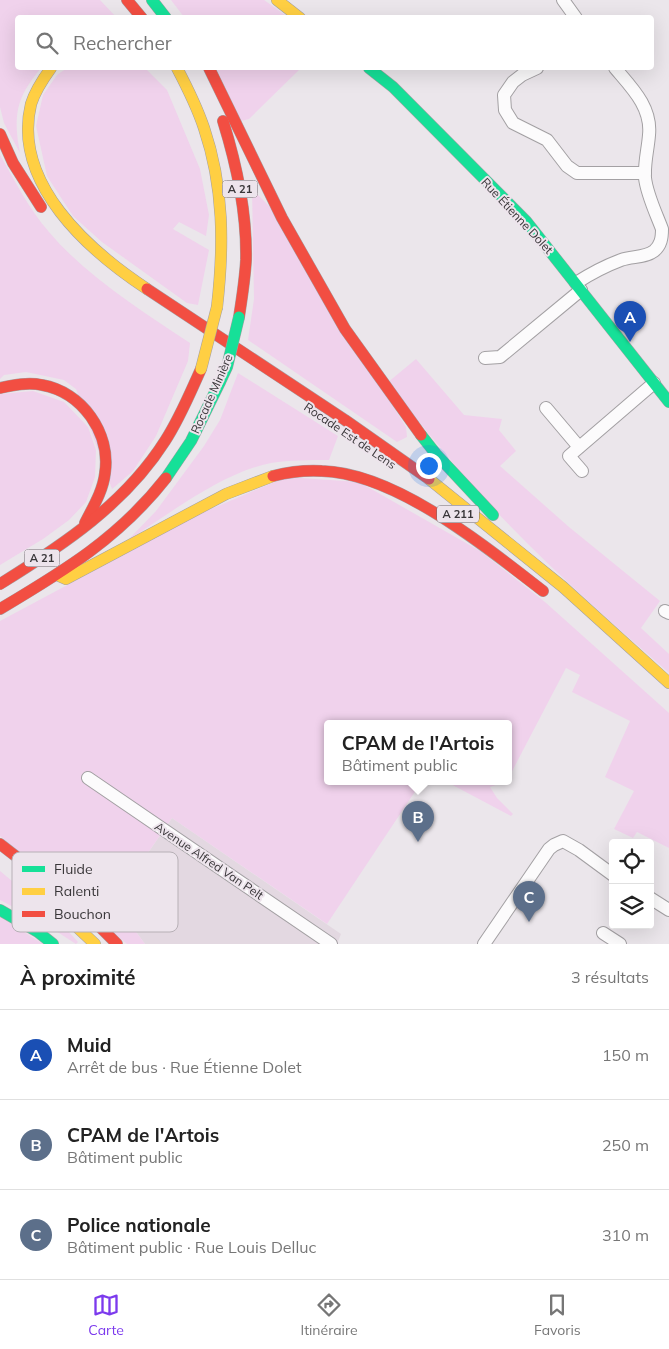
<!DOCTYPE html>
<html lang="fr">
<head>
<meta charset="utf-8">
<style>
  :root { --surface:#fff; --page:#f6f6f6; --text:#222; --muted:#767676; --line:#e0e0e0; --accent:#7c3aed }
  body { margin:0; font-family:Mulish,sans-serif; background:var(--page); color:var(--text) }
  .controls { position:absolute; right:15px; bottom:15px; display:grid; overflow:hidden; border-radius:5px; box-shadow:0 5px 20px #0002 }
  .controls button { width:45px; height:45px; display:grid; place-items:center; padding:0; border:0; border-bottom:1px solid var(--line); background:var(--surface); color:var(--text); font:25px sans-serif }
  .you { position:absolute; left:428px; top:465px; width:18px; height:18px; margin:-12px; border:4px solid #fff; border-radius:50%; background:#1a73e8; box-shadow:0 0 0 8px #1a73e833 }
  .badge { display:grid; place-items:center; width:32px; height:32px; border-radius:50%; background:var(--accent); color:#fff; font-size:16px; font-weight:700 }
  .pin { position:absolute; translate:-50% -41px; filter:drop-shadow(0 1px 2px #0008) }
  .pin::after { content:''; position:absolute; top:26px; width:18px; height:15px; background:inherit; clip-path:polygon(0 0,100% 0,50% 100%) }
  .popup { position:absolute; left:324px; top:720px; width:188px; height:65px; box-sizing:border-box; display:grid; place-content:center; border-radius:5px; background:var(--surface); filter:drop-shadow(0 1px 4px #0005); font-size:16px; white-space:nowrap; color:var(--muted) }
  .popup b { font-size:19px; color:var(--text) }
  .popup::after { content:''; position:absolute; left:50%; top:100%; margin-left:-10px; border:10px solid transparent; border-top-color:var(--surface) }
  .list { margin:0; padding:0; list-style:none }
  h2 { display:flex; justify-content:space-between; align-items:center; height:65px; margin:0; padding:0 20px; font-size:21px }
  h2 small { font-size:16px; font-weight:400; color:var(--muted) }
  .list li { display:grid; grid-template-columns:32px 1fr auto; gap:15px; align-items:center; box-sizing:border-box; height:90px; padding:0 20px; border-top:1px solid var(--line) }
  .list b { display:block; font-size:19px; white-space:nowrap }
  .list p { margin:0; font-size:16px; white-space:nowrap; color:var(--muted) }
  .list em { font-size:16px; font-style:normal; color:var(--muted) }
  .icon { flex:none; width:28px; height:28px; fill:none; stroke:currentColor; stroke-width:2; stroke-linecap:round; stroke-linejoin:round }
  .map { position:relative; flex:none; width:669px; height:944px; overflow:hidden }
  .search { position:absolute; background:var(--surface); box-shadow:0 5px 20px #0002; left:15px; right:15px; top:15px; height:55px; display:flex; align-items:center; gap:12px; box-sizing:border-box; padding:0 18px; border-radius:5px; color:var(--muted); font-size:19px }
  .sheet { height:335px; background:var(--surface) }
  nav { display:flex; justify-content:space-around; align-items:center; box-sizing:border-box; height:70px; border-top:1px solid var(--line); background:var(--surface); font-size:14px; color:var(--muted) }
  nav a { display:grid; justify-items:center; gap:2px }
  nav .on { color:var(--accent) }
  .map>svg:first-child { display:block }
</style>
</head>
<body>
<div class="map">
<svg width="669" height="944" viewBox="0 0 669 944">
  <rect width="100%" height="100%" fill="#ebe6eb"/>
  <polygon fill="#e3d8e1" points="172,818 341,934 337,944 145,944 114,902"/>
  <g fill="#f0d2ec">
    <path d="M0,0H100L116,17L18,18V68H41C16,98 13,115 20,153L4,123L0,107Z"/>
    <polygon points="171,0 264,0 288,17 184,17"/>
    <polygon points="67,68 145,68 167,90 200,169 209,215 206,236 179,222 173,229 209,250 198,305 187,303 102,242 73,216 47,176 36,126 43,95 57,75"/>
    <polygon points="216,68 301,68 249,119 241,121"/>
    <path d="M0,155C15,181 29,209 49,232C85,275 143,312 190,343L188,361L156,436L133,471L112,489L76,389L64,380L26,372L4,375L0,379Z"/>
    <polygon points="252,189 270,207 406,427 407,437 397,442 248,340 254,299"/>
    <path d="M416,359L464,415L502,419L499,430L516,451L500,466L569,527L660,601L641,628L669,654V673C602,614 534,555 475,488C445,454 416,418 387,383Z"/>
    <path d="M238,373L338,436L329,460C309,460 290,460 271,463C223,472 169,514 128,540L156,511L204,446L220,420Z"/>
    <polygon points="33,391 64,402 88,427 96,450 95,477 86,502 69,520 43,539 0,565 0,394"/>
    <polygon points="286,477 359,482 480,551 545,602 669,713 669,848 637,832 633,838 614,829 634,791 605,777 630,721 572,692 580,675 566,668 508,779 508,723 328,723 328,781 422,781 327,924 172,818 114,902 145,944 127,944 0,836 0,621 204,512"/>
    <polygon points="445,781 507,781 490,787 497,798 513,814 511,816"/>
    <polygon points="0,871 54,916 78,942 76,944 42,922 0,900"/>
    <polygon points="0,917 43,944 0,944"/>
  </g>
  <g fill="none" stroke-linecap="round" stroke-linejoin="round">
    <defs>
      <g id="street">
        <polyline points="563,0 576,18"/>
        <polyline points="537,68 522,75 513,82 504,95 505,110 513,123 547,140 567,166 577,173 645,173"/>
        <path d="M576,283C590,274 605,266 621,260C632,256 645,258 654,251C661,245 662,238 662,229C656,213 647,195 645,178C644,163 648,149 649,135C652,107 631,87 615,68"/>
        <polyline points="485,358 500,357 581,290"/>
        <polyline points="546,408 579,447"/>
        <polyline points="582,471 569,456 654,383"/>
        <polyline points="665,611 669,613"/>
        <polyline points="88,778 331,944"/>
        <polyline points="650,898 669,910"/>
        <polyline points="603,933 620,944"/>
        <polyline points="484,944 549,849 554,845 563,841 579,850 613,875"/>
      </g>
      <g id="fast">
        <polyline points="152,0 166,18"/>
        <polyline points="369,68 393,87 526,221 669,402"/>
        <polyline points="421,435 436,454 493,515"/>
        <polyline points="166,478 191,441 220,382"/>
        <polyline points="0,910 38,932 53,944"/>
      </g>
      <g id="slow">
        <polyline points="277,0 300,18"/>
        <path d="M51,68C43,79 35,91 31,104C12,183 88,250 147,289"/>
        <path d="M177,68C187,87 197,107 204,128C224,187 224,246 217,307"/>
        <polyline points="429,479 563,587 669,683"/>
        <polyline points="57,575 66,579 226,494 273,476"/>
        <polyline points="44,896 95,944"/>
      </g>
      <g id="jam">
        <polyline points="127,0 142,18"/>
        <polyline points="209,68 282,218 345,329 421,435"/>
        <path d="M223,121C237,166 247,213 246,260C245,279 242,298 239,317"/>
        <polyline points="0,134 13,163 41,207"/>
        <polyline points="147,289 345,420 429,479"/>
        <path d="M0,388C14,385 28,382 42,385C82,392 111,433 105,473C103,491 93,507 85,523"/>
        <path d="M273,476C289,472 306,470 322,471C396,473 486,547 543,591"/>
        <path d="M0,584C63,545 125,504 165,441C180,418 190,393 201,369"/>
        <path d="M0,609C64,571 119,538 166,478"/>
        <polyline points="0,844 76,903 117,944"/>
      </g>
    </defs>
    <use href="#street" stroke="#a3a0a3" stroke-width="14"/>
    <use href="#fast" stroke="#a3a0a3" stroke-width="12"/>
    <use href="#slow" stroke="#a3a0a3" stroke-width="12"/>
    <use href="#jam" stroke="#a3a0a3" stroke-width="12"/>
    <use href="#street" stroke="#fcfbfc" stroke-width="12"/>
    <use href="#fast" stroke="#16e098" stroke-width="11"/>
    <use href="#slow" stroke="#ffcf43" stroke-width="11"/>
    <use href="#jam" stroke="#f24e42" stroke-width="11"/>
    <defs>
      <polyline id="fast-bridge" points="220,382 227,367 239,317"/>
      <polyline id="slow-bridge" points="201,369 217,307"/>
    </defs>
    <use href="#fast-bridge" stroke="#a3a0a3" stroke-width="12" stroke-linecap="butt"/>
    <use href="#slow-bridge" stroke="#a3a0a3" stroke-width="12" stroke-linecap="butt"/>
    <use href="#fast-bridge" stroke="#16e098" stroke-width="11"/>
    <use href="#slow-bridge" stroke="#ffcf43" stroke-width="11"/>
  </g>
  <g text-anchor="middle" stroke-width="4" stroke-linejoin="round" paint-order="stroke">
    <g fill="#ede4ec" stroke="#6f6a6f" stroke-width="1">
      <rect x="222.5" y="180.5" width="35" height="17" rx="4"/>
      <rect x="437" y="505.5" width="42" height="17" rx="4"/>
      <rect x="24.5" y="549.5" width="35" height="17" rx="4"/>
    </g>
    <g font-size="11" font-weight="bold" fill="#393639">
      <text x="240" y="193">A 21</text>
      <text x="458" y="518">A 211</text>
      <text x="42" y="562">A 21</text>
    </g>
    <g font-size="12" fill="#393639" stroke="#ede4ec">
      <text transform="translate(517 216) rotate(47)" y="4">Rue Étienne Dolet</text>
      <text transform="translate(212 394) rotate(-66)" y="4">Rocade Minière</text>
      <text transform="translate(350 436) rotate(34)" y="4">Rocade Est de Lens</text>
      <text transform="translate(209 861) rotate(34)" y="4">Avenue Alfred Van Pelt</text>
    </g>
  </g>
  <rect x="12" y="852" width="166" height="80" rx="8" fill="#ede4ec" stroke="#b7b0b6" stroke-width="1"/>
  <rect x="22" y="866" width="23" height="6" fill="#16e098"/>
  <rect x="22" y="888" width="23" height="7" fill="#ffcf43"/>
  <rect x="22" y="911" width="23" height="6" fill="#f24e42"/>
  <g font-size="14" fill="#393639">
    <text x="54" y="874">Fluide</text>
    <text x="54" y="896">Ralenti</text>
    <text x="54" y="919">Bouchon</text>
  </g>
</svg>
<div class="controls">
<button><svg class="icon" aria-label="locate" viewBox="0 0 24 24"><circle cx="12" cy="12" r="6"/><path d="M12 2v4M12 18v4M2 12h4M18 12h4"/></svg></button>
<button><svg class="icon" aria-label="layers" viewBox="0 0 24 24"><path d="M12 4l9 5-9 5-9-5zM3 14l9 5 9-5"/></svg></button>
</div>
<div class="you"></div>
<div class="pin badge" style="left:630px;top:342px;background:#1a4fb4">A</div>
<div class="pin badge" style="left:418px;top:842px;background:#5c6f8a">B</div>
<div class="popup"><b>CPAM de l'Artois</b>Bâtiment public</div>
<div class="pin badge" style="left:529px;top:922px;background:#5c6f8a">C</div>
<div class="search"><svg class="icon" aria-label="search" viewBox="0 0 24 24"><circle cx="10" cy="10" r="6"/><path d="M15 15l6 6"/></svg>Rechercher</div>
</div>
<section class="sheet">
<h2>À proximité<small>3 résultats</small></h2>
<ul class="list">
<li><span class="badge" style="background:#1a4fb4">A</span><div><b>Muid</b><p>Arrêt de bus · Rue Étienne Dolet</p></div><em>150 m</em></li>
<li><span class="badge" style="background:#5c6f8a">B</span><div><b>CPAM de l'Artois</b><p>Bâtiment public</p></div><em>250 m</em></li>
<li><span class="badge" style="background:#5c6f8a">C</span><div><b>Police nationale</b><p>Bâtiment public · Rue Louis Delluc</p></div><em>310 m</em></li>
</ul>
</section>
<nav>
<a class="on"><svg class="icon" aria-label="map" viewBox="0 0 24 24"><path d="M3 6l6-2 6 2 6-2v14l-6 2-6-2-6 2zM9 4v14M15 6v14"/></svg>Carte</a>
<a><svg class="icon" aria-label="directions" viewBox="0 0 24 24"><path d="M12 3l9 9-9 9-9-9zM9 14v-3h6M13 9l2 2-2 2"/></svg>Itinéraire</a>
<a><svg class="icon" aria-label="saved" viewBox="0 0 24 24"><path d="M7 4h10v16l-5-4-5 4z"/></svg>Favoris</a>
</nav>
</body>
</html>
